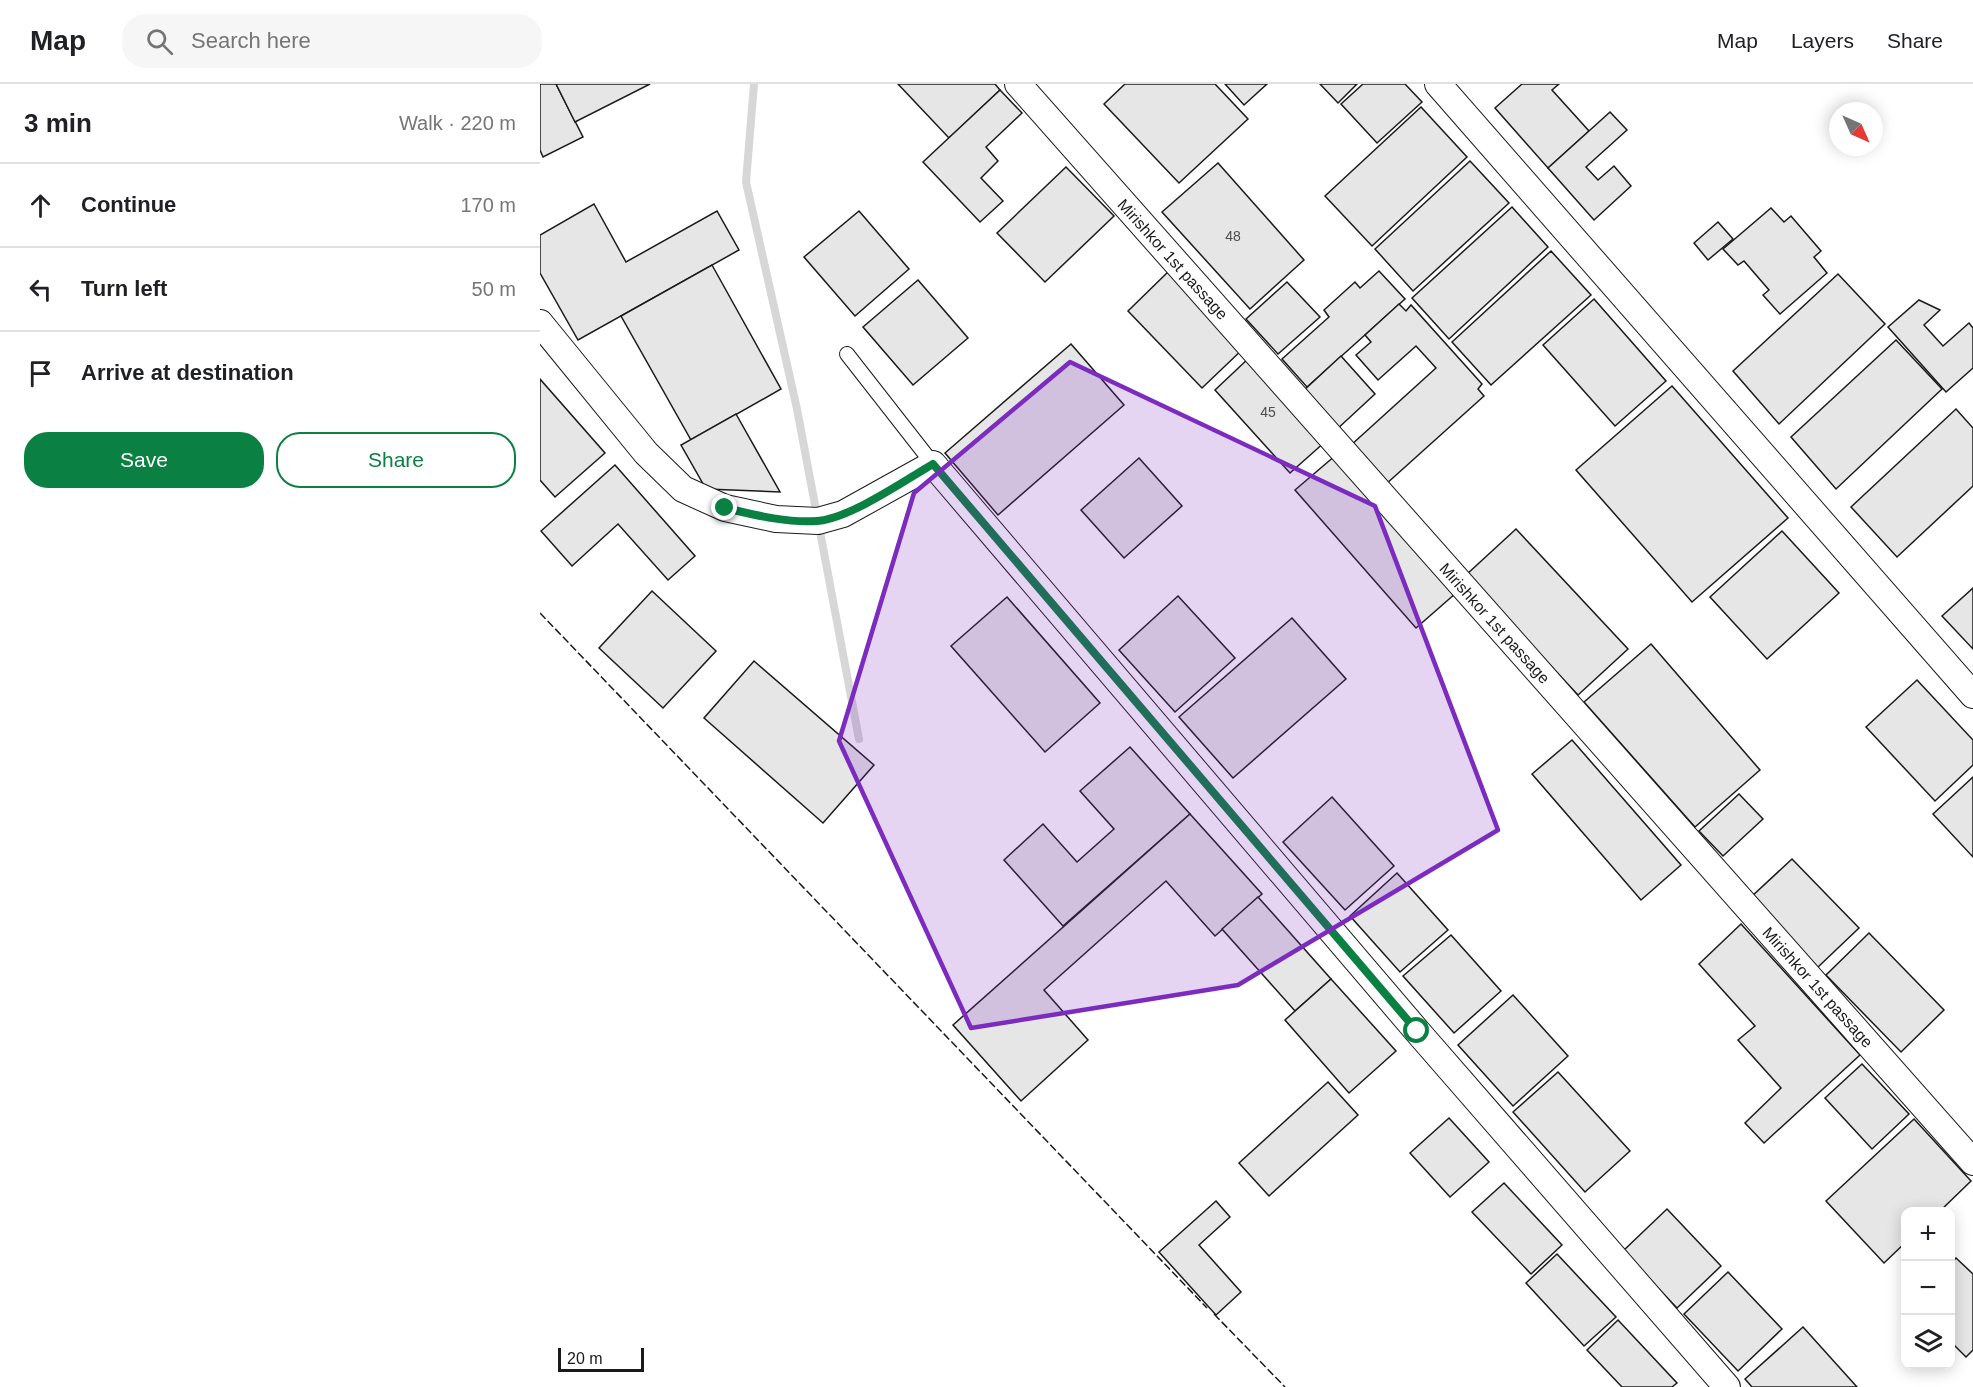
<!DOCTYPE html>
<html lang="en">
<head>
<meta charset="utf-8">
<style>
  :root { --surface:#fff; --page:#f6f6f6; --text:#202124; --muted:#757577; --line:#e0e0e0; --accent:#0b8043 }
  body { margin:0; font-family:Helvetica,sans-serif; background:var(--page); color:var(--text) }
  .controls { position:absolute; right:18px; bottom:18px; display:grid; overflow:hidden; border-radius:12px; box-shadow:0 3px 15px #0003 }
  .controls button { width:54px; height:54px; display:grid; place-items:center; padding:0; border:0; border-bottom:2px solid var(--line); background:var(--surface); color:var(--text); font:30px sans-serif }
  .compass { position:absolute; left:1289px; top:18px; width:54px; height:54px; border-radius:50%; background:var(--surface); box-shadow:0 3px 15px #0003; rotate:135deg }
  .scale { position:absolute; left:18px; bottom:15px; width:86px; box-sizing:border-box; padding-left:6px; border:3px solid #1a1a1a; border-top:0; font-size:16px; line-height:21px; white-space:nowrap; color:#1a1a1a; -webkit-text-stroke:4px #fff; paint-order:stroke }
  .stop { position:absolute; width:18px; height:18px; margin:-14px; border:4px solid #0b8043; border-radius:50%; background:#fff }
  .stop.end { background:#0b8043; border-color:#fff; box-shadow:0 2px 6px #0008 }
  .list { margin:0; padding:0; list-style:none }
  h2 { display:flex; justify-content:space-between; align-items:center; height:78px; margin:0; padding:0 24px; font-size:26px }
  h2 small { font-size:20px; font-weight:400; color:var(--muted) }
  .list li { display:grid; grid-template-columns:39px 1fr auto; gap:18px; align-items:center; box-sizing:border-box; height:84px; padding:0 24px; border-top:2px solid var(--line) }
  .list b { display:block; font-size:22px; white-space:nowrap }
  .list em { font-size:20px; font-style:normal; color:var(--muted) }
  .actions { display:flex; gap:12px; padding:18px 24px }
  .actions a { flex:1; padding:14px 0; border:2px solid var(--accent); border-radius:24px; text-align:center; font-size:21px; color:var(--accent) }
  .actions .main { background:var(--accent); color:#fff }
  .icon { flex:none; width:33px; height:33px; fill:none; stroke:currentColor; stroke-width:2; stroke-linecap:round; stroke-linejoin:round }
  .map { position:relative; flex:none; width:1433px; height:1303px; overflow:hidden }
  header { display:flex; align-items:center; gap:36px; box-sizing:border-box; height:84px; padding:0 30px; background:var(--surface); border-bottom:2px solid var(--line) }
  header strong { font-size:28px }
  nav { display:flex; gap:33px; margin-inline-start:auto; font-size:21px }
  .search { width:420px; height:54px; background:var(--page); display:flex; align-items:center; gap:15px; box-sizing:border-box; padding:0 21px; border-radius:24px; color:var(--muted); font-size:22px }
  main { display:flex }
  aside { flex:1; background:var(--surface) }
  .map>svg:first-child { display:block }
</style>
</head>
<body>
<header>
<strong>Map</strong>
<div class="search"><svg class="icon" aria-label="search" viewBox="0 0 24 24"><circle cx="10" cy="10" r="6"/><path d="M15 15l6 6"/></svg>Search here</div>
<nav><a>Map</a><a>Layers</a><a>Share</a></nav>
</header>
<main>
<aside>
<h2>3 min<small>Walk · 220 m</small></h2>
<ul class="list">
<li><svg class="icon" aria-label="ahead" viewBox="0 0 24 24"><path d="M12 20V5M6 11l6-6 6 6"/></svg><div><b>Continue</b></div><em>170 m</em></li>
<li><svg class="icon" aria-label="left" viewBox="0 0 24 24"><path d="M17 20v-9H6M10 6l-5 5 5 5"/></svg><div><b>Turn left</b></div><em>50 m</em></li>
<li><svg class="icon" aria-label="arrive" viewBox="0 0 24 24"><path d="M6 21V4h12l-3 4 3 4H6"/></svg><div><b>Arrive at destination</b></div></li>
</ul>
<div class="actions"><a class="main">Save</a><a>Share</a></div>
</aside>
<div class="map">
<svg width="1433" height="1303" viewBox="0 0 1433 1303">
  <rect width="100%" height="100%" fill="#fff"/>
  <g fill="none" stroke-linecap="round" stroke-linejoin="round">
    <polyline stroke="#d7d7d7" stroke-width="8" points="214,0 206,98 257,325 319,655"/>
  </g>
  <g fill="#e6e6e6" stroke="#1a1a1a" stroke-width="1.5">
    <polygon points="0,0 16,0 43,53 3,73 0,66"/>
    <polygon points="16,0 110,0 35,38"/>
    <polygon points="358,0 455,0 460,6 409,54"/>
    <polygon points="585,0 675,0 708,35 639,99 564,20"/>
    <polygon points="685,0 727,0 704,21"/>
    <polygon points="780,0 817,0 798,19"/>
    <polygon points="823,0 865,0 882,18 837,59 801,20"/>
    <polygon points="982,0 1019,0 1012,6 1049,47 1008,84 955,24"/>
    <polygon points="460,6 482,29 446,63 458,77 441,94 463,117 440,138 383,78"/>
    <polygon points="881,23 927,73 832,162 785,112"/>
    <polygon points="1070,28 1087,46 1046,83 1058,96 1074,82 1091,102 1054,136 1008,84"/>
    <polygon points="930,77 969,119 873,207 835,165"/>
    <polygon points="678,79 764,176 710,225 622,128"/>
    <polygon points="526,83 574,132 505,198 457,149"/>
    <polygon points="54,120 86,178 177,127 199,166 38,256 0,189 0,151"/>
    <polygon points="972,123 1008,163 909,255 872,214"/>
    <polygon points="1231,124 1244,138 1251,132 1281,167 1274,173 1287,189 1240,230 1223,211 1229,206 1204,177 1198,181 1183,165"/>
    <polygon points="319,127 369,185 315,232 264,173"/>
    <polygon points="1178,138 1193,155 1168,176 1154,159"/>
    <polygon points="1011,167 1051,211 951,301 912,258"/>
    <polygon points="172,181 241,305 151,356 81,232"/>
    <polygon points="631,185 706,262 662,304 588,227"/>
    <polygon points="839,187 865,215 767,303 742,275 789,233 784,226 815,198 820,204"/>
    <polygon points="1298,190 1345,240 1239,340 1193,287"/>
    <polygon points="378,196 428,254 373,301 323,243"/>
    <polygon points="747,198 780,233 738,270 706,235"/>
    <polygon points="1054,215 1126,297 1075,342 1003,261"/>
    <polygon points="1379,216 1400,226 1384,241 1403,262 1429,239 1433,244 1433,284 1406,308 1348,243"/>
    <polygon points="859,220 866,227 871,221 942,300 938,305 944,312 845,401 810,362 896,284 876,262 838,296 816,271 831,258 825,251"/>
    <polygon points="1356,256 1402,305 1296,405 1251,353"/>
    <polygon points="531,260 584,321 458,431 405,369"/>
    <polygon points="801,272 835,310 795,347 761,309"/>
    <polygon points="710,273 786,357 750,389 675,306"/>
    <polygon points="0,295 65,369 15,413 0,396"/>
    <polygon points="1132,302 1248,434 1152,518 1036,386"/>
    <polygon points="1416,325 1433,344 1433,402 1357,473 1311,423"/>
    <polygon points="196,330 240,408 166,405 141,361"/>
    <polygon points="796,371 916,509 876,544 755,406"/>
    <polygon points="599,374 642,422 584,474 541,426"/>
    <polygon points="75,381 155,472 128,496 78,440 32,482 1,447"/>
    <polygon points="976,445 1088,565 1038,611 926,491"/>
    <polygon points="1242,447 1299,509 1227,575 1170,513"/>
    <polygon points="1433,504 1433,565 1402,532"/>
    <polygon points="112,507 176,567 123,624 59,564"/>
    <polygon points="638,512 695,574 635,628 579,566"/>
    <polygon points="467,513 560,619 505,668 411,562"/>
    <polygon points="752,534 806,595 693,694 639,633"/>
    <polygon points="1111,560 1220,686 1155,743 1044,618"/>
    <polygon points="214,577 334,681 283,739 164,634"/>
    <polygon points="1377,596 1433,656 1433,681 1395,717 1326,643"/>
    <polygon points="1032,656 1141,781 1101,816 992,690"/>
    <polygon points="590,663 650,730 523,842 464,776 503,740 537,778 574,745 540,707"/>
    <polygon points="1433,693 1433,773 1393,730"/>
    <polygon points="1199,710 1223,735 1183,772 1159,747"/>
    <polygon points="792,713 854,782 805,826 743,758"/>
    <polygon points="650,730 722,810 675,852 626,797 504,906 548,956 481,1017 413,941"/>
    <polygon points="1252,775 1319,844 1277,884 1210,814"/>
    <polygon points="857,789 908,846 860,888 810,832"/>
    <polygon points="718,813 791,895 755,927 682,845"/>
    <polygon points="1201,840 1320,971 1224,1059 1205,1039 1241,1004 1198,956 1215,942 1159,880"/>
    <polygon points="1329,849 1404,926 1361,968 1286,891"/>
    <polygon points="911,851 961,907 914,949 863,892"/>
    <polygon points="791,895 856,967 809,1009 745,936"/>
    <polygon points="973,911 1028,972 973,1022 918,961"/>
    <polygon points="1322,980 1369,1030 1332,1065 1285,1014"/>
    <polygon points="1018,988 1090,1067 1045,1108 973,1028"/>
    <polygon points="788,998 818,1031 729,1112 699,1079"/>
    <polygon points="909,1034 949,1078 910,1113 870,1069"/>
    <polygon points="1374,1035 1431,1097 1399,1128 1366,1128 1366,1158 1344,1179 1286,1117"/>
    <polygon points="964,1099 1022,1161 991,1190 932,1128"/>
    <polygon points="676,1117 690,1133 659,1161 701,1208 676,1231 619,1168"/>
    <polygon points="1127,1125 1181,1182 1137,1224 1083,1167"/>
    <polygon points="1017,1170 1076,1233 1044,1262 986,1199"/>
    <polygon points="1416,1174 1433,1190 1433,1266 1426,1273 1410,1257 1410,1180"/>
    <polygon points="1188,1188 1242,1245 1198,1287 1144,1230"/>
    <polygon points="1078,1236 1137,1299 1132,1303 1082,1303 1047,1266"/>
    <polygon points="1263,1243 1317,1303 1212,1303 1205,1295"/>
  </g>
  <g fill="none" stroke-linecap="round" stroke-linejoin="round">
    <defs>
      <polyline id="service" points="307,270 393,380"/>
      <g id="minor">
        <polyline points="478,0 1433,1078"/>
        <polyline points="898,0 1433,611"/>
        <polyline points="0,239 106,369 143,405 185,424 236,435 278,437 303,430 393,380 877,947 1187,1303"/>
      </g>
    </defs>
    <use href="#service" stroke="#1a1a1a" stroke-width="16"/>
    <use href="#minor" stroke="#1a1a1a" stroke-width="28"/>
    <use href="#service" stroke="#fff" stroke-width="14"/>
    <use href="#minor" stroke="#fff" stroke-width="26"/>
    <g stroke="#1a1a1a" stroke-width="1.5" stroke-dasharray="8 3" stroke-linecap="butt">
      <polyline points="0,529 667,1224"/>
      <polyline points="674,1230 745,1303"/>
    </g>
  </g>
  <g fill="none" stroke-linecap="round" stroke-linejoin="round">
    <path stroke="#0b8043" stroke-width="8" d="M185,424C215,431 246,439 277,437C309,435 364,397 393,380L877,947"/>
  </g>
  <path fill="#7b2cbf" fill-opacity="0.2" stroke="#7b2cbf" stroke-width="4.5" stroke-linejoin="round" d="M530,278L835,422L958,746L698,901L431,944L299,657L374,409Z"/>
  <g text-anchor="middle" stroke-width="4.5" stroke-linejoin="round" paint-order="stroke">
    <g font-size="14" fill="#4d4d4d">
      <text x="693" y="157">48</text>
      <text x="728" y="333">45</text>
    </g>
    <g font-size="16" fill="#1a1a1a" stroke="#fff">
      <text transform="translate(633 175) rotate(48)" y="6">Mirishkor 1st passage</text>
      <text transform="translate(955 539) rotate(48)" y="6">Mirishkor 1st passage</text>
      <text transform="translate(1278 903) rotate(48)" y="6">Mirishkor 1st passage</text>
    </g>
  </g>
</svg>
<div class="controls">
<button>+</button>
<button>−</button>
<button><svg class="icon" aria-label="layers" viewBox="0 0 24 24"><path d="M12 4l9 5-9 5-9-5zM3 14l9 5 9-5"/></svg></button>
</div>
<svg class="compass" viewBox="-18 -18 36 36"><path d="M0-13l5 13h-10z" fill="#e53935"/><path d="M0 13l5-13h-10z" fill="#757577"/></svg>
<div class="scale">20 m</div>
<div class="stop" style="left:877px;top:947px"></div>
<div class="stop end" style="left:185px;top:424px"></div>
</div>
</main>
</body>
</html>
